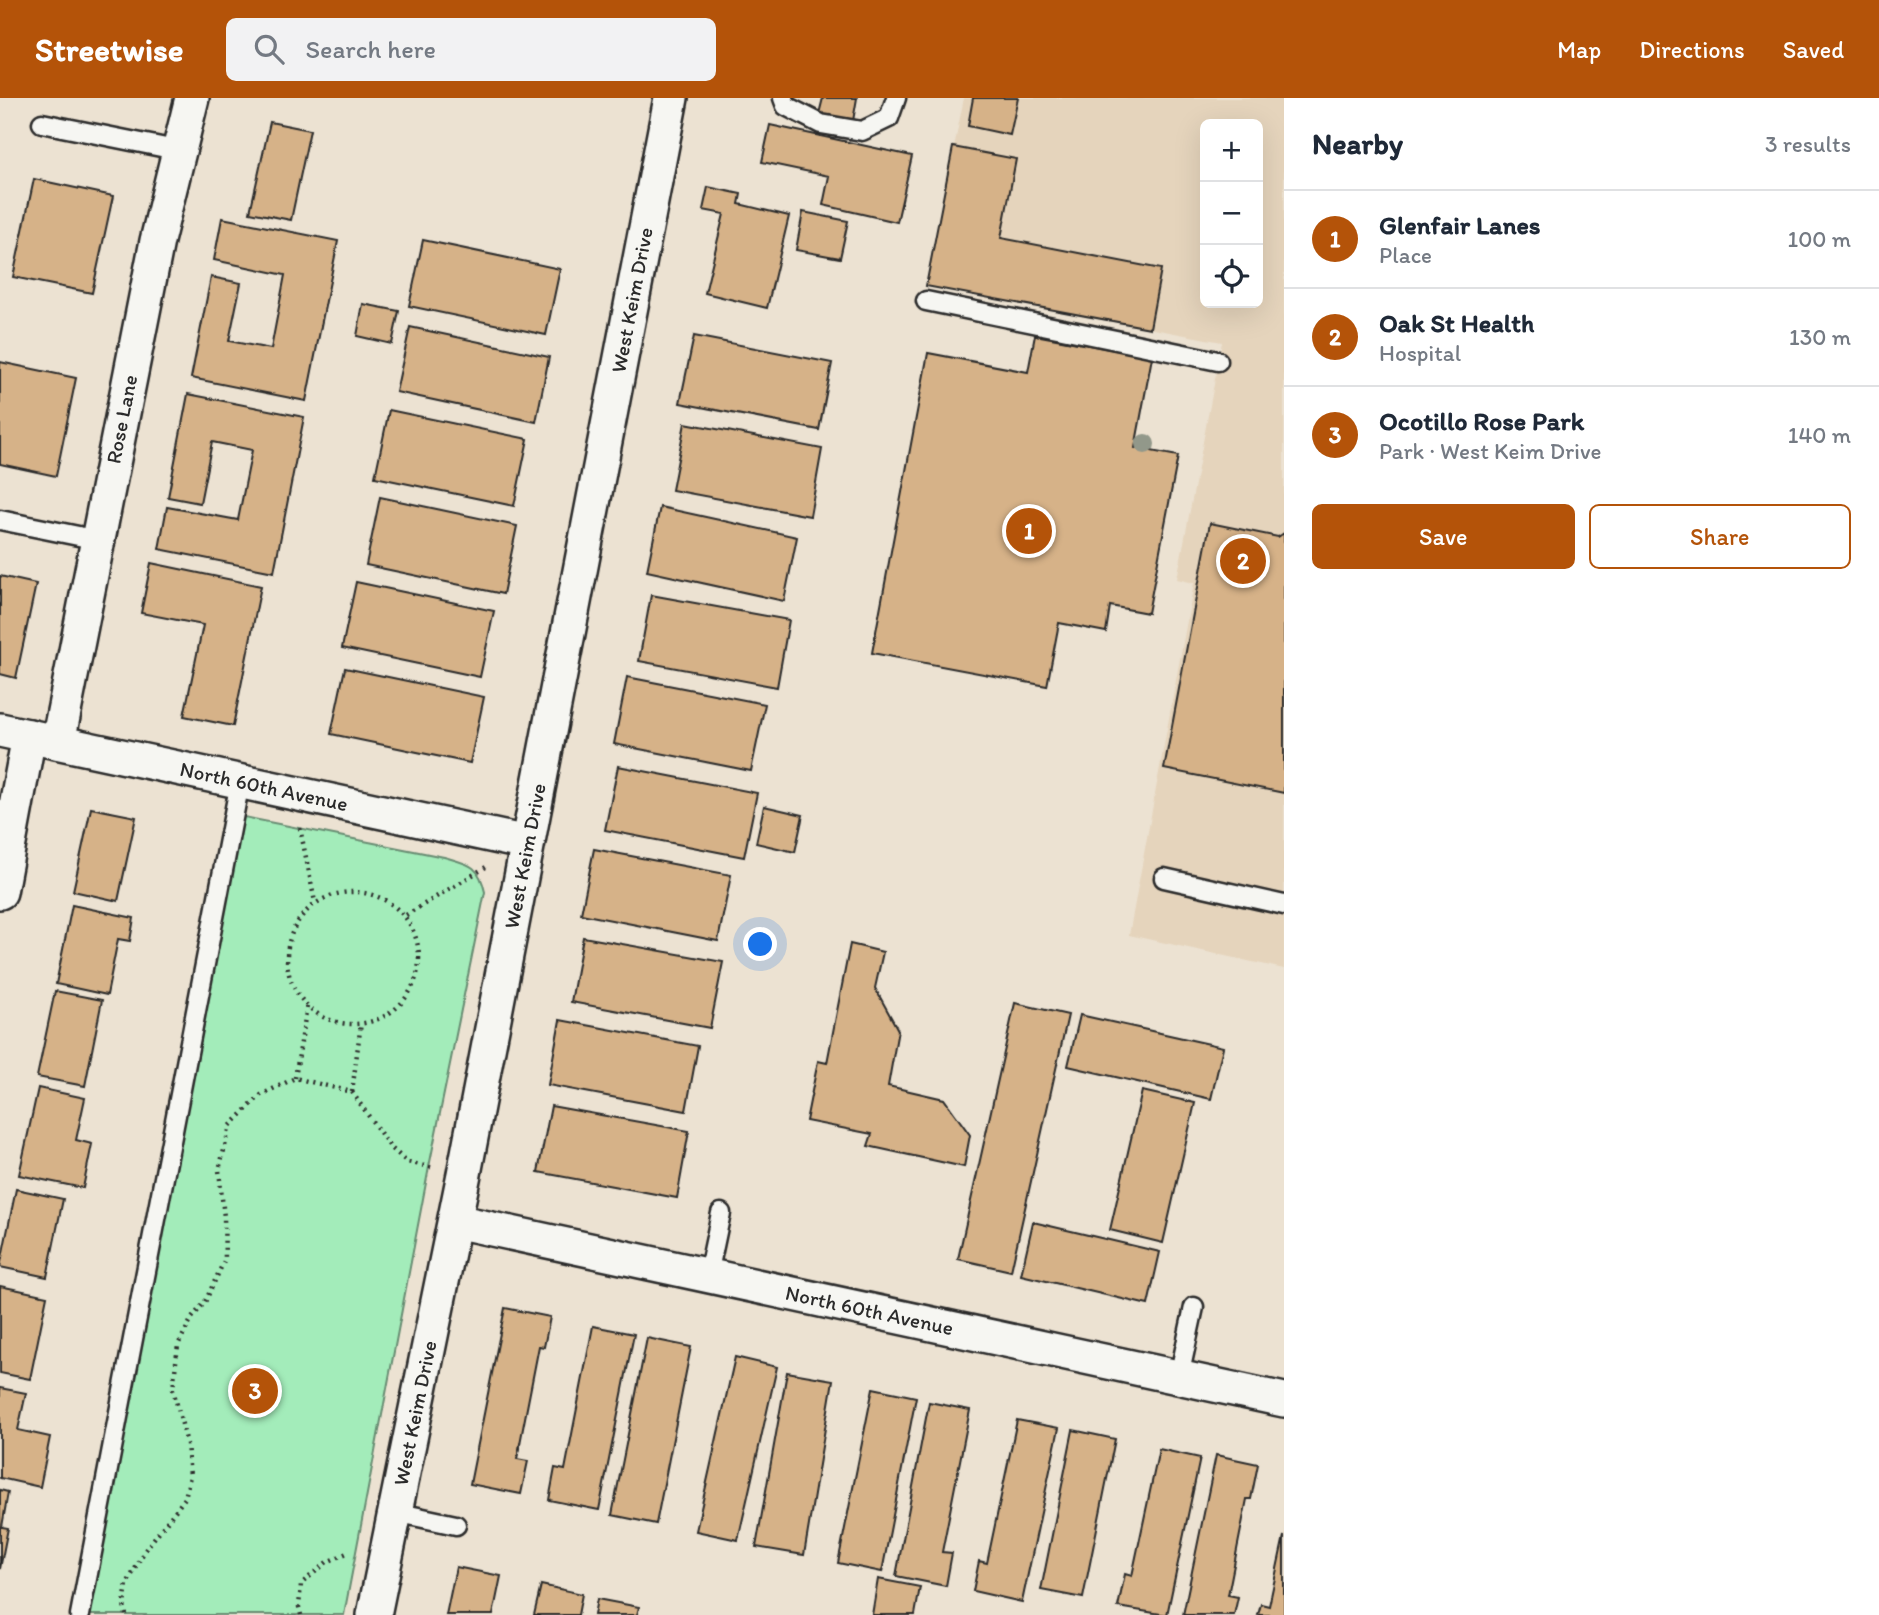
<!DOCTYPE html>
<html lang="en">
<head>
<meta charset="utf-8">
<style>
  :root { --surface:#fff; --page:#f2f2f3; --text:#1f2937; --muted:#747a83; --line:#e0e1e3; --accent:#b45309 }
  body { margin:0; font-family:Itim,sans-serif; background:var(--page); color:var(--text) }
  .controls { position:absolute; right:21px; top:21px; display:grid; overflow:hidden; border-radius:10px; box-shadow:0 7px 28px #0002 }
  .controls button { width:63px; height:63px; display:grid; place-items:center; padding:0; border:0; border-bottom:2px solid var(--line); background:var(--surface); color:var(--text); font:35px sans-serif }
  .you { position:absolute; left:761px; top:847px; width:24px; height:24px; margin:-18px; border:5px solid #fff; border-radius:50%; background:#1a73e8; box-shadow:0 0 0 10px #1a73e833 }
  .badge { display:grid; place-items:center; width:46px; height:46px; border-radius:50%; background:var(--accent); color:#fff; font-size:23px; font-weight:700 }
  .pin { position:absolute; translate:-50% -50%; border:4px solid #fff; box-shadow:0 2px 7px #0006 }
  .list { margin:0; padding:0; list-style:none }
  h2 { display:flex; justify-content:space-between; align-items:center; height:91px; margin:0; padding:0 28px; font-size:30px }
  h2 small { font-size:23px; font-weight:400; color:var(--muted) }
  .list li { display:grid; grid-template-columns:46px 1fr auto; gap:21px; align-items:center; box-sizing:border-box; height:98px; padding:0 28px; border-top:2px solid var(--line) }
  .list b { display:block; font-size:26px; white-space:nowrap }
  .list p { margin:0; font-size:23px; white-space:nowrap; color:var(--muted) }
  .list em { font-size:23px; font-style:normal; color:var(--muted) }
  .actions { display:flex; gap:14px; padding:21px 28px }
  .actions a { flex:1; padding:16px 0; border:2px solid var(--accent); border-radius:10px; text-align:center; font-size:24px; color:var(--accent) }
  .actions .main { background:var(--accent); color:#fff }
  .icon { flex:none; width:38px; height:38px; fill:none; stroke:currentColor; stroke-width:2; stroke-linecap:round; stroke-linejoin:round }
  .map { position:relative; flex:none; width:1284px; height:1517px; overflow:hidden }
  header { display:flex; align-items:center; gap:42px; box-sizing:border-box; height:98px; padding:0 35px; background:var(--accent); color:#fff }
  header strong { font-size:33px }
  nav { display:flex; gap:38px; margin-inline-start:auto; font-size:24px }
  .search { width:490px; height:63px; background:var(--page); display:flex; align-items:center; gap:18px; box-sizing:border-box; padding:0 24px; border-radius:10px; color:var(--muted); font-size:26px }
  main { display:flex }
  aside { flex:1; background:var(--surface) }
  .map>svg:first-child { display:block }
</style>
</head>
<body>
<header>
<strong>Streetwise</strong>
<div class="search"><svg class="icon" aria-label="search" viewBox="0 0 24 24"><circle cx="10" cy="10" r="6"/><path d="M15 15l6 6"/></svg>Search here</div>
<nav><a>Map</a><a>Directions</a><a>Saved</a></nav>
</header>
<main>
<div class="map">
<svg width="1284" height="1517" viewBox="0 0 1284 1517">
  <rect width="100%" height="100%" fill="#ece2d2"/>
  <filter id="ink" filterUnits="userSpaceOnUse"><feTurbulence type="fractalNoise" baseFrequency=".0143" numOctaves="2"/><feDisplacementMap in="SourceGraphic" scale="14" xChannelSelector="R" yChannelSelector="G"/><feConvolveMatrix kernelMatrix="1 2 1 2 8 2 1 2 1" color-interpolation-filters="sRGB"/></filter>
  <g filter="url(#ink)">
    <path fill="#e5d4bc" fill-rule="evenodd" d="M964,0H1284V871L1129,837L1194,485L1177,481L1222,244L926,188ZM1205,26H1258V205H1205Z"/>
    <path fill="#a3ecba" stroke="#678c72" stroke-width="2" d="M234,717L444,759C468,766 479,766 485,794L429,1069L344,1517H80Z"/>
    <g fill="#d6b288" stroke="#2b2b2b" stroke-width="2">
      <polygon points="823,0 857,0 853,23 819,16"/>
      <polygon points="973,0 1018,0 1010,37 968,28"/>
      <polygon points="270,24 310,32 291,122 250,114"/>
      <polygon points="770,27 912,58 897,124 823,107 829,78 762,64"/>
      <polygon points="953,49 1016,61 1001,140 1161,171 1150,230 926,188"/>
      <polygon points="34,81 113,98 92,195 13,179"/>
      <polygon points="708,89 741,96 739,106 789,118 767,210 705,195 724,116 703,112"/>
      <polygon points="803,114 848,123 840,160 796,152"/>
      <polygon points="222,120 338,143 306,303 191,280 211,179 241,185 229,243 271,251 285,177 214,162"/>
      <polygon points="423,142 560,171 546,237 409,208"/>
      <polygon points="363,206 399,213 392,246 357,238"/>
      <polygon points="410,229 549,259 536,324 396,294"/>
      <polygon points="1035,237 1152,259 1135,350 1178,358 1148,515 1110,508 1106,534 1059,525 1047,588 872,555 928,255 1028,274"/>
      <polygon points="694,238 832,265 819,332 680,305"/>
      <polygon points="0,264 76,280 56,378 0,366"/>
      <polygon points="188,296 304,319 274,474 159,451 167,409 238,422 252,352 212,344 200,405 168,399"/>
      <polygon points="389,312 528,341 514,408 375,379"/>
      <polygon points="685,325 822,351 810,418 672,392"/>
      <polygon points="380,399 517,428 503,496 366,467"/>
      <polygon points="660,409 797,439 784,503 647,473"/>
      <polygon points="1210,425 1278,439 1284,435 1284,695 1164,671"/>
      <polygon points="151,465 261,488 233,628 184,618 203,527 141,515"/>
      <polygon points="0,478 36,486 16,580 0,576"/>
      <polygon points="356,484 494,513 480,579 342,550"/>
      <polygon points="651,497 789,522 777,589 639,563"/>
      <polygon points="345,570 484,599 470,665 331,636"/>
      <polygon points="627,579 765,606 751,673 614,646"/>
      <polygon points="618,668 757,695 744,759 605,732"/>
      <polygon points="764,708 803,717 795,754 756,745"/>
      <polygon points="91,710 136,719 118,803 73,793"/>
      <polygon points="594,751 731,777 718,843 581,816"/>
      <polygon points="72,807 134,820 130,843 118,841 107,897 56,886"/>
      <polygon points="583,839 723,864 710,930 571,904"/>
      <polygon points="850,846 883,854 875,890 898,932 888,988 944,1001 970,1037 964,1069 868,1048 872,1036 806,1023 818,963 827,965"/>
      <polygon points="55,893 102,902 85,988 37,979"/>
      <polygon points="1015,905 1068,917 1011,1173 958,1161"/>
      <polygon points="1080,917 1223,949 1211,1001 1068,968"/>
      <polygon points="560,922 698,948 686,1013 548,987"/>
      <polygon points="38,990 85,1000 76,1042 92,1046 83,1090 19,1077"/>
      <polygon points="1142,993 1195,1005 1163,1145 1110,1132"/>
      <polygon points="551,1008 689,1033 677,1100 538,1074"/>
      <polygon points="16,1091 63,1101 47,1179 0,1169"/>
      <polygon points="1033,1124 1160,1154 1148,1207 1021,1177"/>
      <polygon points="0,1188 47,1198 30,1281 0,1275"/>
      <polygon points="505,1210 550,1219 544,1249 539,1248 517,1361 528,1363 521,1396 470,1386"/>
      <polygon points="593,1228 634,1236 599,1412 549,1402 555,1370 565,1372"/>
      <polygon points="647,1240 691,1249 656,1426 612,1417"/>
      <polygon points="735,1259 777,1269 738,1442 696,1433"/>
      <polygon points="787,1274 833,1282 804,1457 756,1449"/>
      <polygon points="0,1290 26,1295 18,1332 50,1339 40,1389 0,1380"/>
      <polygon points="873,1290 916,1299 882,1474 838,1465"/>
      <polygon points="929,1304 970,1312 942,1454 952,1455 946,1488 896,1478"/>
      <polygon points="1017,1322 1059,1330 1022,1504 973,1493 979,1463 987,1465"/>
      <polygon points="1073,1332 1115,1341 1083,1500 1041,1492"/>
      <polygon points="1159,1351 1200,1360 1167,1517 1118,1509 1125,1476 1132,1478"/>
      <polygon points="1216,1357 1258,1366 1251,1401 1247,1401 1228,1497 1238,1499 1234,1517 1183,1517"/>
      <polygon points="0,1392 8,1394 2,1429 8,1430 0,1471"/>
      <polygon points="1284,1438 1284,1517 1258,1517 1261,1506 1269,1508"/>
      <polygon points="456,1469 501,1478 493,1517 446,1517"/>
      <polygon points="878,1481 920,1489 915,1517 872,1517"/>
      <polygon points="541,1487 582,1496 578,1517 534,1517"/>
      <polygon points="597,1501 639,1509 637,1517 594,1517"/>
    </g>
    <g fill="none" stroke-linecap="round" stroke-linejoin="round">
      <defs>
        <g id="service">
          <polyline points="783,0 786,8 821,26 862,33 889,20 896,0"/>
          <polyline points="42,25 181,53"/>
          <polyline points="926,203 1218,263"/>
          <polyline points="0,422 98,442"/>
          <polyline points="1164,780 1284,807"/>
          <polyline points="708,1177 721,1115"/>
          <polyline points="1179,1279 1194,1209"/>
          <polyline points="395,1414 456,1427"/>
          <polyline points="80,1517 240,684"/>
        </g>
        <g id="minor">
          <path id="s1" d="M0,632L527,745"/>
          <path id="s2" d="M58,644L157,143L192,0"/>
          <polyline points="0,794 29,638"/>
          <path id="s3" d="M455,1123L1284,1302"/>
          <path id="s4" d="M374,1517L464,1076L671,0"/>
        </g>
      </defs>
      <use href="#service" stroke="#2b2b2b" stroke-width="23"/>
      <use href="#minor" stroke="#2b2b2b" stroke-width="38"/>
      <g stroke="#2b2b2b" stroke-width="4.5" stroke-dasharray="2 5" stroke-linecap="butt">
        <polyline points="300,730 315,804"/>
        <circle cx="353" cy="860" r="66"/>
        <polyline points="406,817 486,769"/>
        <polyline points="295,980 307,908"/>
        <polyline points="352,994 361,925"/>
        <polyline points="126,1517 124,1507 127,1486 145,1452 185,1400 190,1378 187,1346 173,1291 178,1247 192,1220 205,1204 225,1161 224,1119 219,1072 230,1028 261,997 295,980 352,994 390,1049 407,1064 434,1070"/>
        <polyline points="301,1517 299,1509 301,1486 327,1464 347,1455"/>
      </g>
      <use href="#service" stroke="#f6f6f2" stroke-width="18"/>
      <use href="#minor" stroke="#f6f6f2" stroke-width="33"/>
    </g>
    <circle fill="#92988a" cx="1145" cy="346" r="10"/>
  </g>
  <g text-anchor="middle" stroke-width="6" stroke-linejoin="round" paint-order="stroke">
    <g font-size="21" fill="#2b2b2b" stroke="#f6f6f2">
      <text dy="7" stroke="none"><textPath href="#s4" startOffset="1340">West Keim Drive</textPath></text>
      <text dy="7" stroke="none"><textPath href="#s2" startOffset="329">Rose Lane</textPath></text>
      <text dy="7" stroke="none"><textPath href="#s1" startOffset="270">North 60th Avenue</textPath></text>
      <text dy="7" stroke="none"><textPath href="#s4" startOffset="774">West Keim Drive</textPath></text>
      <text dy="7" stroke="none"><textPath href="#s3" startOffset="424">North 60th Avenue</textPath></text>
      <text dy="7" stroke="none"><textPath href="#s4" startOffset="206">West Keim Drive</textPath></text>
    </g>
  </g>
</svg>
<div class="controls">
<button>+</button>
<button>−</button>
<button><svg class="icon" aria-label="locate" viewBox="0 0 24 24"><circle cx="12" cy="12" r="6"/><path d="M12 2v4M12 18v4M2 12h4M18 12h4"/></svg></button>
</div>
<div class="you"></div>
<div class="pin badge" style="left:1029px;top:433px">1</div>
<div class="pin badge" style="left:1243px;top:463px">2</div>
<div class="pin badge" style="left:255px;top:1293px">3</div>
</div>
<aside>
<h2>Nearby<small>3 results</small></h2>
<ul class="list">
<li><span class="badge">1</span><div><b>Glenfair Lanes</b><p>Place</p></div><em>100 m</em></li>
<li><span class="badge">2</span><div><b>Oak St Health</b><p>Hospital</p></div><em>130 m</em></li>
<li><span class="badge">3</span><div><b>Ocotillo Rose Park</b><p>Park · West Keim Drive</p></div><em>140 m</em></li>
</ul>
<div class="actions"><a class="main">Save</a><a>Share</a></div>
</aside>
</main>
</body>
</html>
